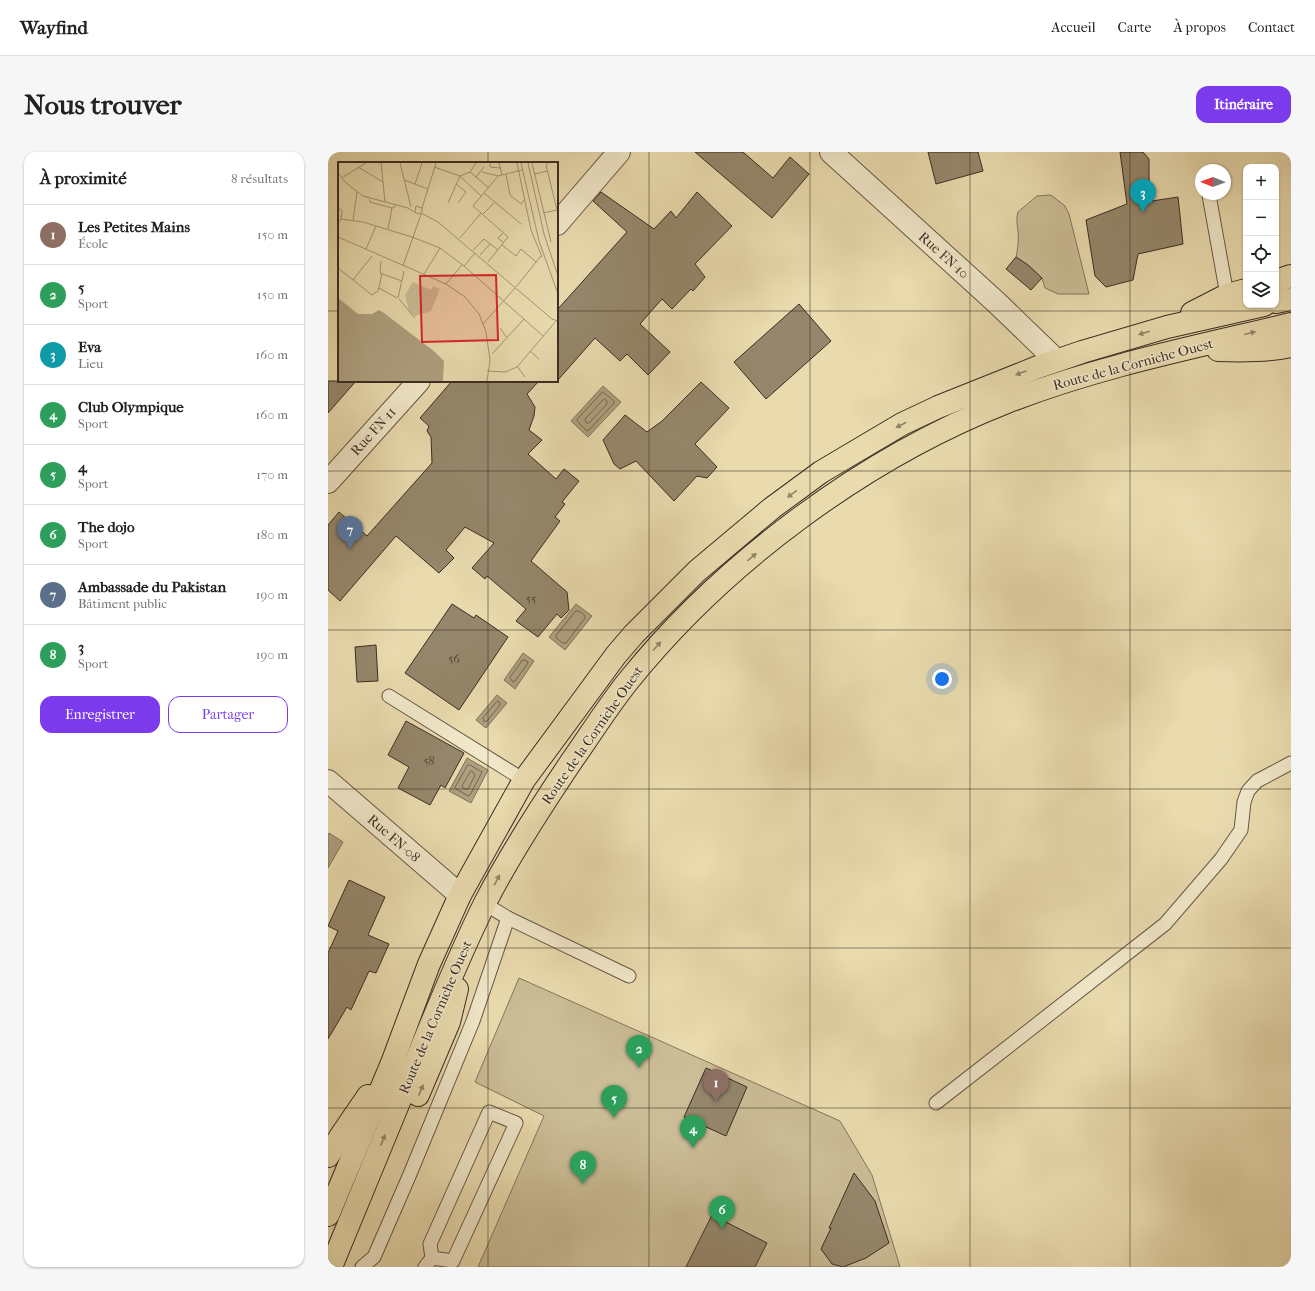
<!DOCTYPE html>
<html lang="fr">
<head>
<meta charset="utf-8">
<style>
  :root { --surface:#fff; --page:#f6f6f6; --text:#202124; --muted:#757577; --line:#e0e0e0; --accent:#7c3aed }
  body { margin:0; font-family:"IM FELL French Canon",serif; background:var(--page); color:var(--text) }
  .controls { position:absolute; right:12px; top:12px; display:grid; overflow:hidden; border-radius:8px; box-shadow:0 1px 3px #0004 }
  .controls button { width:36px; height:36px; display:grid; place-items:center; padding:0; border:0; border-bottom:1px solid var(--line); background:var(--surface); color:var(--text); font:20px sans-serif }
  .compass { position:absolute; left:867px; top:12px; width:36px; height:36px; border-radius:50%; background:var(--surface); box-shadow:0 1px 3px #0004; rotate:271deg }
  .you { position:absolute; left:614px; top:527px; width:14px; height:14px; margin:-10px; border:3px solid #fff; border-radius:50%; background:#1a73e8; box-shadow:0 0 0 6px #1a73e833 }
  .badge { display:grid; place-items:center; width:26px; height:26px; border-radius:50%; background:var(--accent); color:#fff; font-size:13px; font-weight:700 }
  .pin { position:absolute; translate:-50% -33px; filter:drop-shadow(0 1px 2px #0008) }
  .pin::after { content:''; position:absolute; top:21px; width:14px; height:12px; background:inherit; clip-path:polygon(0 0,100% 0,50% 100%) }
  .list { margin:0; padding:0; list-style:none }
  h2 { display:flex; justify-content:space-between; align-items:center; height:52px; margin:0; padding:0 16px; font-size:17px }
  h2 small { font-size:13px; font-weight:400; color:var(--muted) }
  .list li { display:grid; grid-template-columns:26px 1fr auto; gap:12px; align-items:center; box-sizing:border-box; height:60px; padding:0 16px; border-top:1px solid var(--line) }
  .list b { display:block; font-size:15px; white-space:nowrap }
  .list p { margin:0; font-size:13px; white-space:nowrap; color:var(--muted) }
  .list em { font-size:13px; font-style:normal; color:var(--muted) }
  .actions { display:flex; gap:8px; padding:12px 16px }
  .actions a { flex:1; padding:9px 0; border:1px solid var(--accent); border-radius:12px; text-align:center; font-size:14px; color:var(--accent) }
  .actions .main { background:var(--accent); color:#fff }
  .icon { flex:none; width:22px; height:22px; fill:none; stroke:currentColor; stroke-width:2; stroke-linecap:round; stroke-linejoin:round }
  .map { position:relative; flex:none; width:963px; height:1115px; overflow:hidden; border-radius:12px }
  header { display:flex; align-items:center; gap:24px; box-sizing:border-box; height:56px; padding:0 20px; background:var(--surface); border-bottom:1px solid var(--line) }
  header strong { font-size:19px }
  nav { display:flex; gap:22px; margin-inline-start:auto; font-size:14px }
  .intro { display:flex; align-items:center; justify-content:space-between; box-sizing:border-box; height:96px; padding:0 24px }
  h1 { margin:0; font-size:28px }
  .button { padding:10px 18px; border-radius:12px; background:var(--accent); color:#fff; font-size:14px; font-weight:700 }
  main { display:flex; gap:24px; padding:0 24px }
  aside { flex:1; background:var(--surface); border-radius:12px; box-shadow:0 1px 3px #0004 }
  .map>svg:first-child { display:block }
</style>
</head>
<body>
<header>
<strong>Wayfind</strong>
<nav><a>Accueil</a><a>Carte</a><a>À propos</a><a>Contact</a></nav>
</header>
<div class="intro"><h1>Nous trouver</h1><a class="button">Itinéraire</a></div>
<main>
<aside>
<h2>À proximité<small>8 résultats</small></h2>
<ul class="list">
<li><span class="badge" style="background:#8d6e63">1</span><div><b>Les Petites Mains</b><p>École</p></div><em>150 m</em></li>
<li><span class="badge" style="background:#2e9e5b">2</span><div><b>5</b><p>Sport</p></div><em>150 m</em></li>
<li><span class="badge" style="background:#0f9aa8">3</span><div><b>Eva</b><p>Lieu</p></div><em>160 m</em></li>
<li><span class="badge" style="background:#2e9e5b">4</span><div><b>Club Olympique</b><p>Sport</p></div><em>160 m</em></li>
<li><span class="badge" style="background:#2e9e5b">5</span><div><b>4</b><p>Sport</p></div><em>170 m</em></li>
<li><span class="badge" style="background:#2e9e5b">6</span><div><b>The dojo</b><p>Sport</p></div><em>180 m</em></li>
<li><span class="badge" style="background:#5c6f8a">7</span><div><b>Ambassade du Pakistan</b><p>Bâtiment public</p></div><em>190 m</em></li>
<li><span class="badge" style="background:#2e9e5b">8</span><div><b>3</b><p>Sport</p></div><em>190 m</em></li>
</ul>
<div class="actions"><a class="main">Enregistrer</a><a>Partager</a></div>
</aside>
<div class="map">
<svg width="963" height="1115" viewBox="0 0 963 1115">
  <rect width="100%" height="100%" fill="#e9dbae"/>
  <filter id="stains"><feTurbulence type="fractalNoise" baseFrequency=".005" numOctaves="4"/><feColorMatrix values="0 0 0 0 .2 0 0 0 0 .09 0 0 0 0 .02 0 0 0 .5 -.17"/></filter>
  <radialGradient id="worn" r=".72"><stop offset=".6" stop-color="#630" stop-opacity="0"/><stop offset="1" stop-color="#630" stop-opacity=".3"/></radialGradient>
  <g fill="#cbbd96" stroke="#83755c">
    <path d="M723,43L737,54L741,62L761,142H730L717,136L714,126L700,113L688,105C690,96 691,88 690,79C689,70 688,69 690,60L709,44Z"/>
    <polygon points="191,826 512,969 544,1023 572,1115 150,1115 216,964 147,930"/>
  </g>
  <g fill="#aea07f" stroke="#80725a">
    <polygon points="275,234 293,250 260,285 243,269"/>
    <polygon points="248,452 264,464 237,498 221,485"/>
    <polygon points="195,501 206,509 187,537 176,528"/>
    <polygon points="169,543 179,551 158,576 148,568"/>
    <polygon points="139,606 160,618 143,651 121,639"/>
    <polygon points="1,681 15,690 0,716 0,684"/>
  </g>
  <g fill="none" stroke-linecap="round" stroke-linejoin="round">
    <g stroke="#746651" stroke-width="1">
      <polygon points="275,240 286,249 286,251 261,278 259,279 250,270 249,268"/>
      <polygon points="277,247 279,250 279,252 261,271 258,271 257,267 275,248"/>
      <polygon points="248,459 251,459 257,464 257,466 238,491 235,491 228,486 228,484"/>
      <polygon points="195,508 199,509 200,511 187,529 185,530 182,526"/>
      <polygon points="170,549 172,551 172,553 159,569 156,570 155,566"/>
      <polygon points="140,613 142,613 154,620 142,643 140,644 127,636"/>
      <polygon points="144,619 147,623 140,637 138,637 135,636 134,634 142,620"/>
    </g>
  </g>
  <g fill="#95876b" stroke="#3b2d23">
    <polygon points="367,0 415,0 445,26 462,5 481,22 444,66"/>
    <polygon points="600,0 650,0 655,19 608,32"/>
    <polygon points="792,0 815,0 821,7 821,26 824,49 850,45 855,92 810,102 805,128 778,135 767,124 758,68 799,52"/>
    <polygon points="273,40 326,77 343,59 348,66 369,40 404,74 367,112 377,125 365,139 363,137 344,157 334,147 312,172 342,200 320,223 299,202 292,209 267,186 229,229 229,158 299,80 265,49"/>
    <polygon points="688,105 700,113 714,126 703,138 678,117"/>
    <polygon points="471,152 503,189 438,247 406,210"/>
    <polygon points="0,229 28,229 0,261"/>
    <polygon points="124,229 211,229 199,242 207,255 206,264 201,278 214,288 200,302 228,327 236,317 251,329 234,350 237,352 227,365 232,369 203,409 239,440 241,458 233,466 229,462 210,485 188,469 198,457 159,424 157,427 144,416 166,391 137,375 118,398 126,406 111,421 68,384 12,449 0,438 0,373 11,360 39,384 104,311 103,285 99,279 101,274 92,266"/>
    <polygon points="373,230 401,256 367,292 389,315 379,326 369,324 346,349 308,309 292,317 286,312 275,288 297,263 319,280 334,269"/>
    <polygon points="124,452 146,466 148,463 180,485 131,558 77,521"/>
    <polygon points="48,493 50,529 29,530 27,495"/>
    <polygon points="78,569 136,601 117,636 113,633 102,653 70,636 81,615 60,603"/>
    <polygon points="21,728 57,745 40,783 61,792 48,821 41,819 23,858 19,855 0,887 0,801 10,779 0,774"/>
    <polygon points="378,916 419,935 398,984 356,965"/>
    <polygon points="526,1021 547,1049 561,1091 538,1106 515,1115 504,1112 493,1097 503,1076 501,1076"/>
    <polygon points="384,1063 439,1091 427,1115 358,1115"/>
  </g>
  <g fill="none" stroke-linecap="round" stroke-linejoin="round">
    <defs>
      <g id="service">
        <polyline points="881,43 899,143"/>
        <polyline points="61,544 196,628"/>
        <polyline points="157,752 180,766 301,824"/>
        <polyline points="608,951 837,772 893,707 913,678 916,650 920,639 929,629 963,611"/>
        <polyline points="34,1115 46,1105 82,1022 145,869 180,766"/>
        <polyline points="97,1115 104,1106 102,1092 161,960 188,971 125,1109 104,1106"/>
      </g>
      <g id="minor">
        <polyline points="503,0 669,151 728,208"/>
        <polyline points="229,72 291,0"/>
        <polyline points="0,330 91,229"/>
        <polyline points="0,629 132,743"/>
      </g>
      <g id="trunk">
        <polyline points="948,129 963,124"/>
        <polyline points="948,150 963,147"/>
        <polyline points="864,161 899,143 918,138"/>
        <path d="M890,198C914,199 940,199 963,194"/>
        <polyline points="90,943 121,870 129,837"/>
        <polyline points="0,1004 14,982 40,944"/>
        <polyline points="0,1063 64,911 101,812 132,743 196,628 288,503 306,482 369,419 444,356 493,320 574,272 610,255 710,215 754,200 839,175 936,153"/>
        <path d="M3,1115C30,1049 58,982 85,916C108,861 130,805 157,751C182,702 212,656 243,610C262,583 280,554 301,528C396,410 538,305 679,250C771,214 868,195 963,172"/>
      </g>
    </defs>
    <use href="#service" stroke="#665846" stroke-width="15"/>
    <use href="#minor" stroke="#665846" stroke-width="24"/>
    <use href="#trunk" stroke="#3b2d23" stroke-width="24"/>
    <use href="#service" stroke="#f1e8ca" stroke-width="13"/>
    <use href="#minor" stroke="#f1e8ca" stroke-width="22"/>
    <use href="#trunk" stroke="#e9dbae" stroke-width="22"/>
  </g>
  <defs><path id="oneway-solid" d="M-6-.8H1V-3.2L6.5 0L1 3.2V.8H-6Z"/></defs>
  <g fill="#928468">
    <use href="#oneway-solid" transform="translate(816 181) rotate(164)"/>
    <use href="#oneway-solid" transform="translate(922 181) rotate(-14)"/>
    <use href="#oneway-solid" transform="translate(693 221) rotate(159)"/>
    <use href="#oneway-solid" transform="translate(573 273) rotate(152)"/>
    <use href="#oneway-solid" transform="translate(464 342) rotate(144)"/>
    <use href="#oneway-solid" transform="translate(424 405) rotate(-40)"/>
    <use href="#oneway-solid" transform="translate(329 494) rotate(-48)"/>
    <use href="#oneway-solid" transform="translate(169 728) rotate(-62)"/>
    <use href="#oneway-solid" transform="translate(93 938) rotate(-67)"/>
    <use href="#oneway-solid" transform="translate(55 988) rotate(-68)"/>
  </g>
  <path fill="none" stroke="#3b2d23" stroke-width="1" stroke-opacity="0.55" d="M160,0V11M321,0V1115M482,0V1115M642,0V1115M802,0V1115M0,159H11M229,159H963M160,229V1115M0,319H963M0,478H963M0,637H963M0,796H963M0,956H963"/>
  <g text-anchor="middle" stroke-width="3" stroke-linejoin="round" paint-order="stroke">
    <g font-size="12" fill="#524435">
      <text x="203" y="451">55</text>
      <text x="126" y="511">56</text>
      <text x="101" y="613">58</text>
    </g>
    <g font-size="14" fill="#3b2d23" stroke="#f1e8ca">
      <text transform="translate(616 103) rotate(42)" y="5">Rue FN-10</text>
      <text transform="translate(805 212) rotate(-15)" y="5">Route de la Corniche Ouest</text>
      <text transform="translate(45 279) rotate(-48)" y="5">Rue FN-11</text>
      <text transform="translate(264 583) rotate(-55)" y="5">Route de la Corniche Ouest</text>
      <text transform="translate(66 686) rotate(41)" y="5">Rue FN-08</text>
      <text transform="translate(107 865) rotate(-67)" y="5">Route de la Corniche Ouest</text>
    </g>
  </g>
  <g transform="translate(10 10)">
    <rect width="220" height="220" fill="#e9dbae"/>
    <path d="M75,120L93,128L95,124L102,127L93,149L77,154L71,149L67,133Z" fill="#cbbd96"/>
    <path d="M0,136L20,152H34L41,148L46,151L97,190L106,199L105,219H0Z" fill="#aea07f"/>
    <path fill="none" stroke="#a39576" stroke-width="1" d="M43,1L47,40M62,1L73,45M152,1V5L163,6M161,1L164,13M179,1L193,68L204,95M183,1L201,79L220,132M190,1L206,72L220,114M194,1L213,80M210,1L208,3L219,48M20,5L45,20M96,5L122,14L132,10L138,1M132,10L151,26M144,10L160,14M0,11L7,20L25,34L70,46L80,52L84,50V46L78,44L77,50M168,12L172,33L183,42L186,38M196,12L210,9M5,15L28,1M138,15L146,5M66,18L90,27M77,22L84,1M118,22L128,30L120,41M146,31L183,62M31,37L32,40L54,46L58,44M110,41L122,14L143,34M0,46L4,49L3,57M84,46L98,1M83,51L100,60L214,157L220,159M205,51L219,48M144,53L156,41M15,58L19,30M0,61L3,57L25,60L74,75L102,86L126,104L205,174M50,67L54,46M165,71L160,76L166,81M0,75L108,122L127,135L141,152L148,170L152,198L149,219M122,76L143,51M164,83L178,94L183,87L198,100M28,87L38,64M135,88L146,77L160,88M142,93L152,82M43,99L42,111L64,119M150,100L170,75L135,44L160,14L184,8M65,104L83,52M126,104L137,91M0,106L34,133L40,129L44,112M86,112L102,86M15,118L34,94M108,122L124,103M178,125L203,94M41,126L59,136M60,136L66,109M61,137L77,156M145,162L177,126M162,166L169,176M192,189L201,197M154,192L186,157M179,204L187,215M149,209L167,210L179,205L219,158"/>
    <path fill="#d62828" fill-opacity="0.15" stroke="#d62828" stroke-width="2" d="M158,113L160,178L84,180L82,114Z"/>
    <rect width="220" height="220" fill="none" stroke="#3b2d23" stroke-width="2"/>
  </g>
  <rect width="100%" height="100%" filter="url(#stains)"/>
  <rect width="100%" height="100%" fill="url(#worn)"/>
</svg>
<div class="controls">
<button>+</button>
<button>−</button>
<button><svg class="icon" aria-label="locate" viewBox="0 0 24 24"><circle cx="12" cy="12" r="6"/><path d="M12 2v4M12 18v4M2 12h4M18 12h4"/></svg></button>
<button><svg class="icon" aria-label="layers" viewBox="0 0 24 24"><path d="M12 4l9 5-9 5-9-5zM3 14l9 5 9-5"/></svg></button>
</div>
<svg class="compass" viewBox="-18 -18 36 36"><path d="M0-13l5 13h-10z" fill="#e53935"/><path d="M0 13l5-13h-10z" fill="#757577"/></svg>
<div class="you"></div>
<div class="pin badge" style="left:388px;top:950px;background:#8d6e63">1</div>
<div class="pin badge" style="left:311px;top:916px;background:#2e9e5b">2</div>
<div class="pin badge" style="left:815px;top:60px;background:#0f9aa8">3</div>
<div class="pin badge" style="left:365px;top:996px;background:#2e9e5b">4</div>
<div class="pin badge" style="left:286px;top:966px;background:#2e9e5b">5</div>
<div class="pin badge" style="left:394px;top:1077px;background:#2e9e5b">6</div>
<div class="pin badge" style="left:22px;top:397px;background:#5c6f8a">7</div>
<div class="pin badge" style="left:255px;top:1032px;background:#2e9e5b">8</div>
</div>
</main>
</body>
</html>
